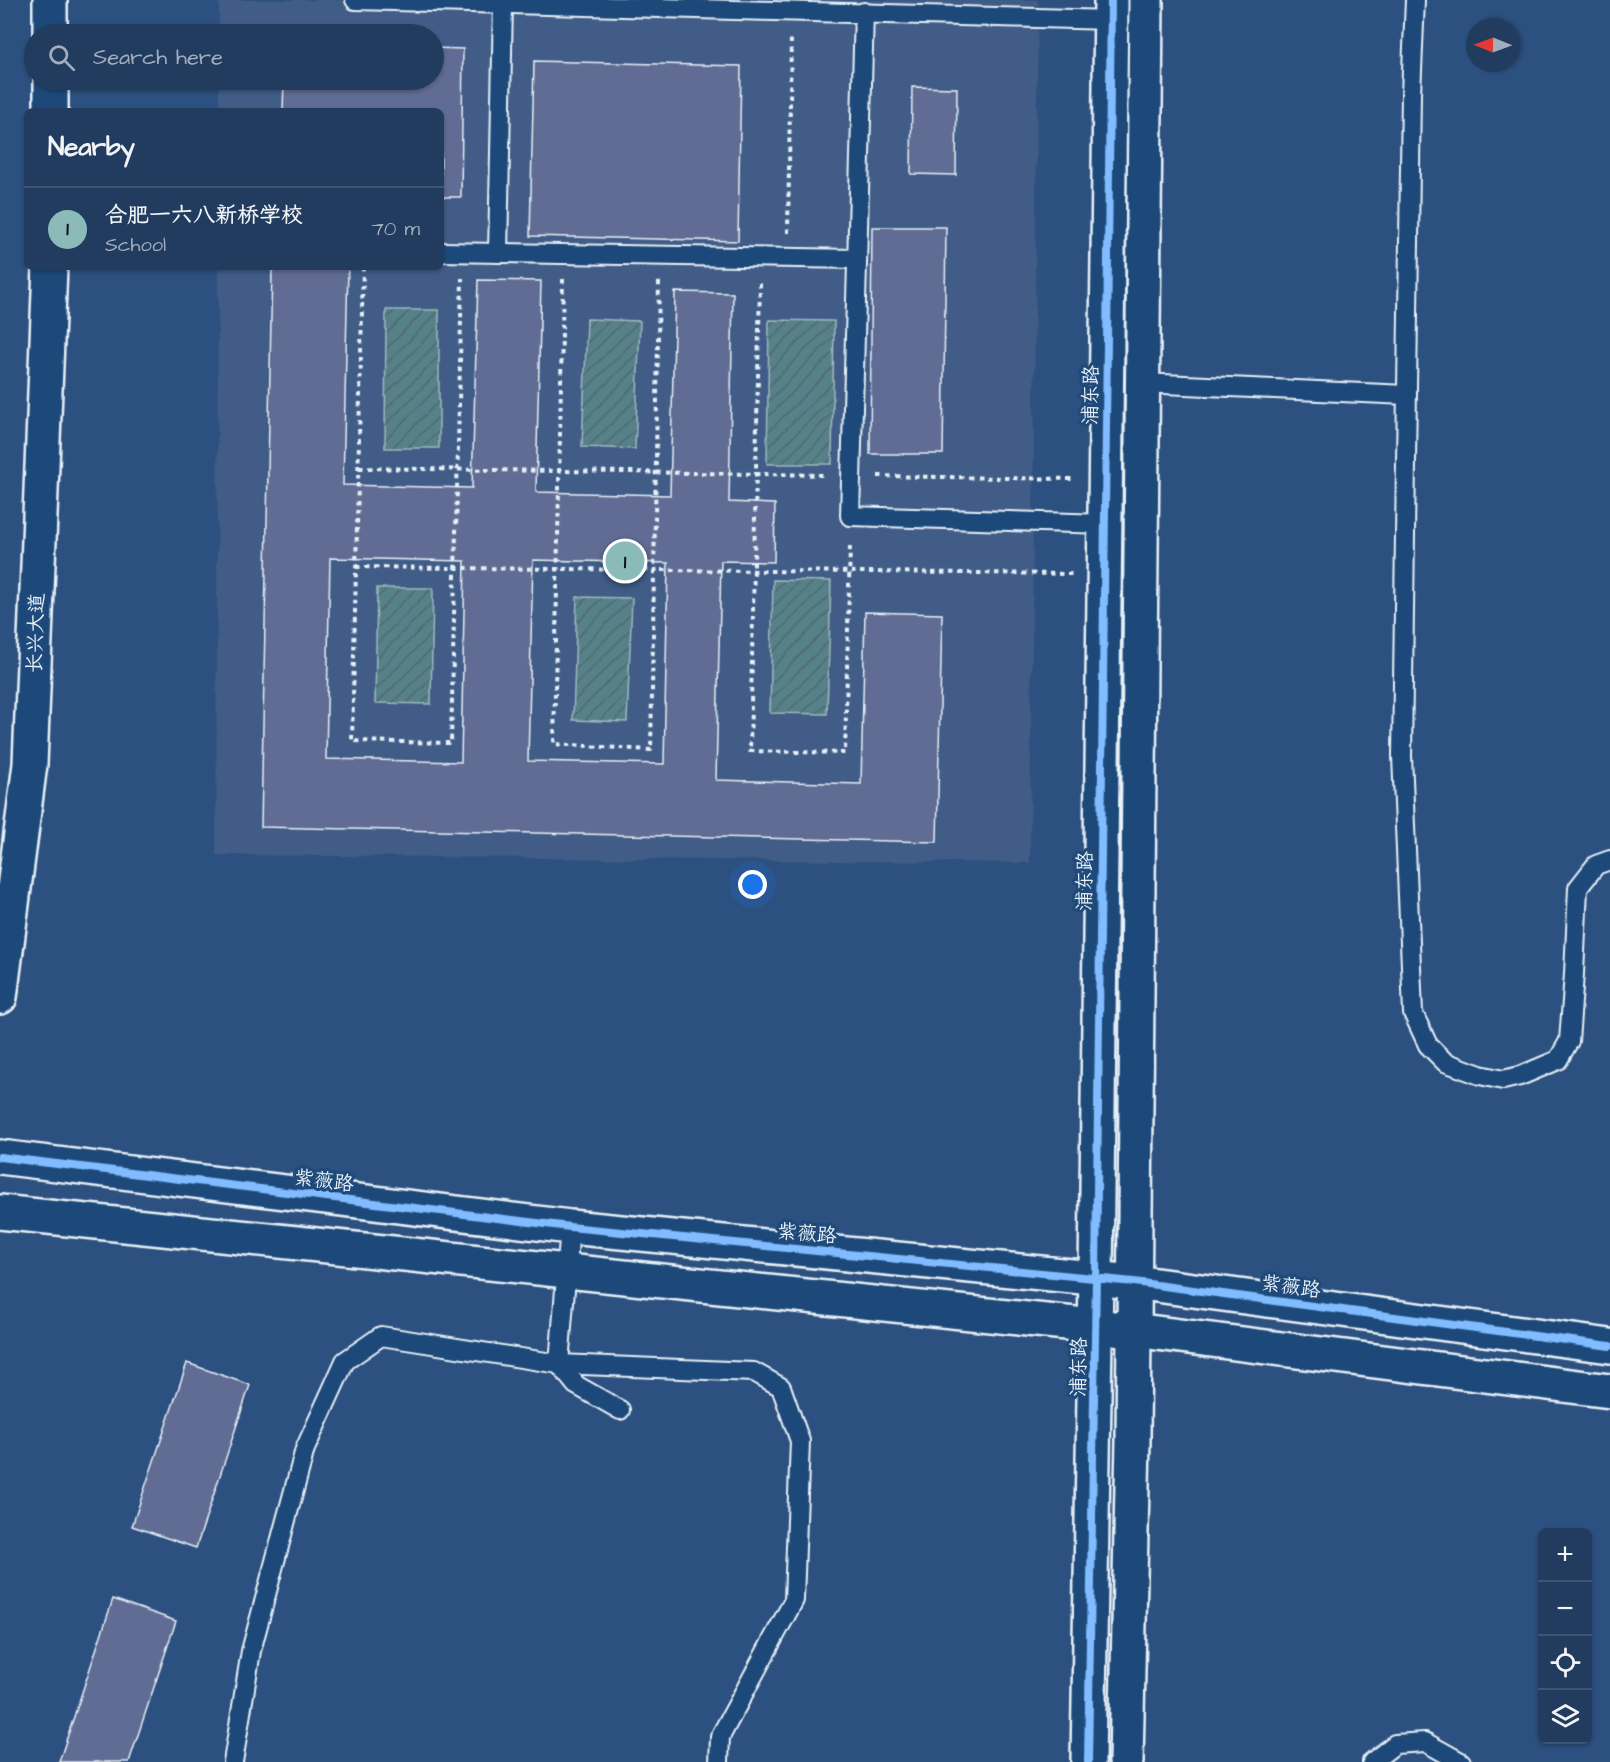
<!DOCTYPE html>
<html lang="en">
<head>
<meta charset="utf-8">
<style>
  :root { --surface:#213c5f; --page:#2d4768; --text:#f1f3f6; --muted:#a2adbd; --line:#3e5674; --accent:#8bbbb9 }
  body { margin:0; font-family:"Architects Daughter","LXGW WenKai TC",sans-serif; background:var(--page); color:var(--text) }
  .controls { position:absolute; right:18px; bottom:18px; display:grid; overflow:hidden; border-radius:9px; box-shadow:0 2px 4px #0004 }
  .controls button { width:54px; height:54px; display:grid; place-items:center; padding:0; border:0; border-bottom:2px solid var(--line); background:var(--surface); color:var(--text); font:30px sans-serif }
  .compass { position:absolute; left:1466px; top:18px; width:54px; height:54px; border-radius:50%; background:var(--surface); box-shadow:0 2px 4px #0004; rotate:271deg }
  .you { position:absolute; left:753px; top:885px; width:21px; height:21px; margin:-15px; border:4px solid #fff; border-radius:50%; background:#1a73e8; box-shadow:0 0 0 9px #1a73e833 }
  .badge { display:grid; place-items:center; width:39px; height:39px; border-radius:50%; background:var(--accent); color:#111; font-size:20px; font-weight:700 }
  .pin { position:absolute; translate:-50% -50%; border:3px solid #fff; box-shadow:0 2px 6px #0006 }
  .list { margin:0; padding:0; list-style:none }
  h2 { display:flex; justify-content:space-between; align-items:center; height:78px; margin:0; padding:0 24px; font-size:26px }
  h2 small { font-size:20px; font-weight:400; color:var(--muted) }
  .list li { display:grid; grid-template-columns:39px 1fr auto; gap:18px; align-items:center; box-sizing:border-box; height:84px; padding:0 24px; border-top:2px solid var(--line) }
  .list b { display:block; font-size:22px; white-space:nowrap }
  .list p { margin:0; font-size:20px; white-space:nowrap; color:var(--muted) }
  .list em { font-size:20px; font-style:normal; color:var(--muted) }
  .icon { flex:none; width:33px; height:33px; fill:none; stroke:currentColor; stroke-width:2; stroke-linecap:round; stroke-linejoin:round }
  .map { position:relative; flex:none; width:1610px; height:1762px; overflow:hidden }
  .search { position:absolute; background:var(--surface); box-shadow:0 2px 4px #0004; left:24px; top:24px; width:420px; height:66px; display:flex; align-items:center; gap:15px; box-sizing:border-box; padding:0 21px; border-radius:33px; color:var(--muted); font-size:22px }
  .panel { position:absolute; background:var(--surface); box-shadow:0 2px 4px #0004; left:24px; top:108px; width:420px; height:162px; border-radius:9px }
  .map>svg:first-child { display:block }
</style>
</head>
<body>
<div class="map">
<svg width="1610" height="1762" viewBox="0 0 1610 1762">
  <defs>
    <pattern id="garden-furrows" width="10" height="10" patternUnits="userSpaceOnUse" patternTransform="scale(1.5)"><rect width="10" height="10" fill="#578189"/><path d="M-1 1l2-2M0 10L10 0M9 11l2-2" fill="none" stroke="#4f676d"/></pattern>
  </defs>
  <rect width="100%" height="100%" fill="#2c507f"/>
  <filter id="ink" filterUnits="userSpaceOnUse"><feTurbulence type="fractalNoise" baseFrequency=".0167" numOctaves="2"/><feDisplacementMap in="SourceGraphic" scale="12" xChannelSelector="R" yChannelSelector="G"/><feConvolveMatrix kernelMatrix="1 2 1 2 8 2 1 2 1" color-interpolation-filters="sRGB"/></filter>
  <g filter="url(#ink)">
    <polygon fill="#3f5b87" points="219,0 1038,0 1030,863 216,855 218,267 441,267 441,111 219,111 219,80 434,80 434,34 219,34"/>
    <g fill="url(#garden-furrows)" stroke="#a0b9c0" stroke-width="1.5">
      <polygon points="386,310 439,310 439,448 385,448"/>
      <polygon points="587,319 640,321 635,449 582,447"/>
      <polygon points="769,320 834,321 832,464 767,464"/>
      <polygon points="773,580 831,581 827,714 770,713"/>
      <polygon points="377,588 433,588 431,704 375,703"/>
      <polygon points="577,597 632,598 627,722 573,720"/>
    </g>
    <g fill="#616c94" stroke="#e8f1f8" stroke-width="1.5" fill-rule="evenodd">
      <polygon points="434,48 463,49 461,197 441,197 441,111 283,111 284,80 434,80"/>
      <polygon points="534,61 741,66 738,241 530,236"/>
      <polygon points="912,87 957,88 956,175 911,174"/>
      <polygon points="872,227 946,227 943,454 870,454"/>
      <path d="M272,267H348L343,485L472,488L478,280L541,281L536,492L670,495L675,292L733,293L729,502L775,504L774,562L721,561L716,780L861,784L865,612L942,614L937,842L261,827ZM330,558L465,561L461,762L326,759ZM533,560L668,563L664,764L528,761Z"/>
      <polygon points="187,1363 250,1385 196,1548 132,1526"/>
      <polygon points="113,1599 176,1621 129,1762 59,1762"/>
    </g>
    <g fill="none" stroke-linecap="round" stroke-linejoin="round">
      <defs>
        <g id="service">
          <polyline points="355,0 1111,20"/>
          <polyline points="1415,0 1411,94 1402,756 1413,1013 1428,1045 1445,1062 1480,1075 1503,1080 1520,1076 1558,1060 1569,1041 1574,974 1578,888 1596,865 1610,860"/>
          <polyline points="864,12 850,516 1105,524"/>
          <polyline points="441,252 857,259"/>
          <polyline points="498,253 503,3"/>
          <polyline points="1141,383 1407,395"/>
          <polyline points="570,1227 559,1364 576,1385 620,1410"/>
          <polyline points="233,1762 251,1651 305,1449 345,1361 381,1336 559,1364 754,1372 781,1387 800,1441 794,1600 720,1737 719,1762"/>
          <polyline points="1372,1762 1395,1744 1425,1742 1461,1762"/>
        </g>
        <g id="tertiary">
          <polyline points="0,1157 570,1227 1134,1282 1610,1346"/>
          <polyline points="0,1212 1133,1330 1610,1391"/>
          <polyline points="1088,1762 1096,1277 1111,0"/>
          <polyline points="1126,1762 1133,1440 1146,0"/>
        </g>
        <g id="primary">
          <polyline points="50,0 50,34"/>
          <polyline points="51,80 51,111"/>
          <polyline points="0,997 30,764 50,267"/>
        </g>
      </defs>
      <use href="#service" stroke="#e8f1f8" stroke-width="22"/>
      <use href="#tertiary" stroke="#e8f1f8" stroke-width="38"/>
      <use href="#primary" stroke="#e8f1f8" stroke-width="38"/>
      <g stroke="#e8f1f8" stroke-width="4" stroke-dasharray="4.5 4.5" stroke-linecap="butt">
        <polyline points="788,233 791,36"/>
        <polyline points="363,267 352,741 451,743 462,278"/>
        <polyline points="563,279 554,744 651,750 659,281"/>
        <polyline points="760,283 750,751 845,753 850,544"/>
        <polyline points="359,468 826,475"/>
        <polyline points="878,476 1072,479"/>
        <polyline points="356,567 1072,574"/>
      </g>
      <use href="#service" stroke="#1f4a7a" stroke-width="18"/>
      <use href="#tertiary" stroke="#1f4a7a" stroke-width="33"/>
      <use href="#primary" stroke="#1f4a7a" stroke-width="33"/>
      <defs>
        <g id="cycleway">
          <polyline points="0,1157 570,1227 1134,1282 1610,1346"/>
          <polyline points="1088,1762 1096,1277 1111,0"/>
        </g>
      </defs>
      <use href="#cycleway" stroke="#1f4a7a" stroke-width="11"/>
      <use href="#cycleway" stroke="#80bcff" stroke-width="8"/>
    </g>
  </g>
  <g text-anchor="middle" stroke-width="6" stroke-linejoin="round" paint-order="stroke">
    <g font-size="20" fill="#e8f1f8" stroke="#1f4a7a">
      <text transform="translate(1090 395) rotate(-89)" y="7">浦东路</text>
      <text transform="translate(35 633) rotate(-88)" y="7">长兴大道</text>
      <text transform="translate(1084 881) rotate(-89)" y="7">浦东路</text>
      <text transform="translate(324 1180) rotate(7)" y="7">紫薇路</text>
      <text transform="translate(807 1233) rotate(5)" y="7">紫薇路</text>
      <text transform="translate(1291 1286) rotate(8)" y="7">紫薇路</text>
      <text transform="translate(1078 1367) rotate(-89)" y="7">浦东路</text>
    </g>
  </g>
</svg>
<div class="controls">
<button>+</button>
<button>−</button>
<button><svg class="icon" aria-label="locate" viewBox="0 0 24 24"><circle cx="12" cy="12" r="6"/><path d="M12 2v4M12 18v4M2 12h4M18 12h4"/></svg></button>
<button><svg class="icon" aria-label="layers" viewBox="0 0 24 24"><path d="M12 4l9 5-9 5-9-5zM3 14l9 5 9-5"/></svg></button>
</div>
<svg class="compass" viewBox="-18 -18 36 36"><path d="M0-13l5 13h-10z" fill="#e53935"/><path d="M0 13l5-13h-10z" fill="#a2adbd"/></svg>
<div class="you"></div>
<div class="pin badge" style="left:625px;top:561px">1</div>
<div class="search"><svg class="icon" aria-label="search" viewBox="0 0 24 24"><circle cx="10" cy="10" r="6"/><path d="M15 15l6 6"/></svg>Search here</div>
<section class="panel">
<h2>Nearby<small></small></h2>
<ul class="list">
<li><span class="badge">1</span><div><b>合肥一六八新桥学校</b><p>School</p></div><em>70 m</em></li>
</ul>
</section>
</div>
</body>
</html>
